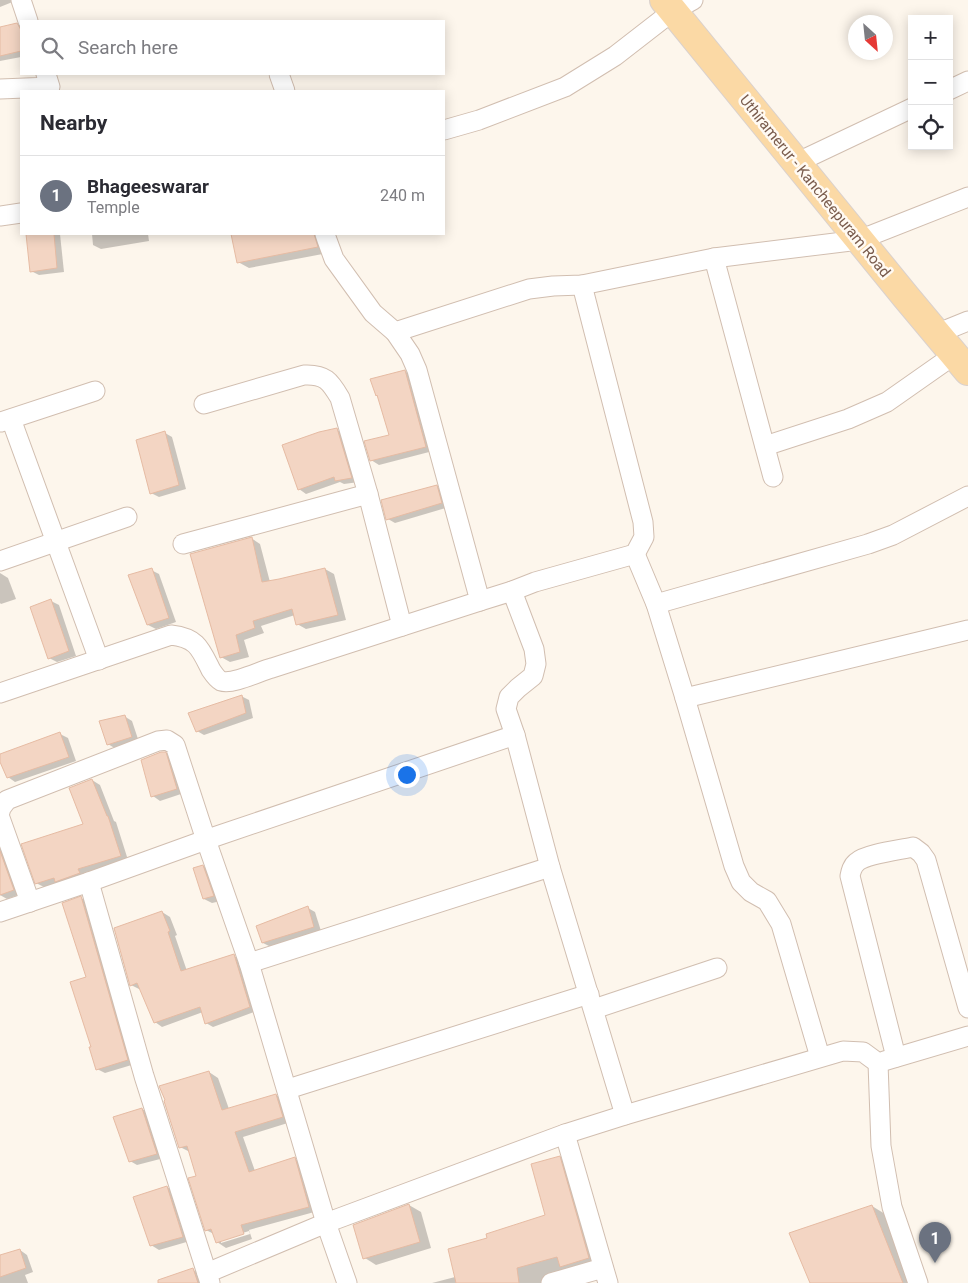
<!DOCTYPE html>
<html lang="en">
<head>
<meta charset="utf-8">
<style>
  :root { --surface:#fff; --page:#f7f7f7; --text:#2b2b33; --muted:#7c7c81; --line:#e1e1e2; --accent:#b45309 }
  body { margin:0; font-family:Roboto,sans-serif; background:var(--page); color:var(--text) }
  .controls { position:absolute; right:15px; top:15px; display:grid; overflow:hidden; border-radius:0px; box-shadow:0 2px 12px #0003 }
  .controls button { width:45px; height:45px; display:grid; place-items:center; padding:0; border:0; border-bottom:1px solid var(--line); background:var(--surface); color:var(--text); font:25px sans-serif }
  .compass { position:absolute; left:848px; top:15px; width:45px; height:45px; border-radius:50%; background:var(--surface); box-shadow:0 2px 12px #0003; rotate:153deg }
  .you { position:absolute; left:406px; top:774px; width:18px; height:18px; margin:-12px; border:4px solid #fff; border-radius:50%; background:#1a73e8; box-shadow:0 0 0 8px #1a73e833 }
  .badge { display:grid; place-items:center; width:32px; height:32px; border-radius:50%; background:var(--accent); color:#fff; font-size:16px; font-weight:700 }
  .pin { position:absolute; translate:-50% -41px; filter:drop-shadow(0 1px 2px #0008) }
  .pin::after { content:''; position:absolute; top:26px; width:18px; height:15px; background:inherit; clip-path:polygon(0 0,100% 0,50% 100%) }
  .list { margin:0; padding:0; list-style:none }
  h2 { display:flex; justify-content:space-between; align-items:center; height:65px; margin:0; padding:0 20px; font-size:21px }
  h2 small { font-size:16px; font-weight:400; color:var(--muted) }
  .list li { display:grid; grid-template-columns:32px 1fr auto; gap:15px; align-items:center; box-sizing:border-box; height:80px; padding:0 20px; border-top:1px solid var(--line) }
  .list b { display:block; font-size:19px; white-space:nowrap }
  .list p { margin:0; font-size:16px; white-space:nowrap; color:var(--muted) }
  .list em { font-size:16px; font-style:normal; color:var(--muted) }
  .icon { flex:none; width:28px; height:28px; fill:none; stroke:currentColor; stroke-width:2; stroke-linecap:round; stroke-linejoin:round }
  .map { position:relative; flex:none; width:968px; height:1283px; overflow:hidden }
  .search { position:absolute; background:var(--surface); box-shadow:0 2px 12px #0003; left:20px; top:20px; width:425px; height:55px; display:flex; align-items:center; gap:12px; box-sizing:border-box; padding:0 18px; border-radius:0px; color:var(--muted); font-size:19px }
  .panel { position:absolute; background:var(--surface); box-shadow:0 2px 12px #0003; left:20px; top:90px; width:425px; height:145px; border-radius:0px }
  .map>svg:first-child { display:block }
</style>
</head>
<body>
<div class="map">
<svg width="968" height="1283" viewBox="0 0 968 1283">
  <rect width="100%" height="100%" fill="#fdf6ec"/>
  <g fill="#0003" fill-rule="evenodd">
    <polygon points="0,0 14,0 15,1 0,7"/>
    <polygon points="17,24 21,27 21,57 0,61 0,28"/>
    <polygon points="27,234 60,234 64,272 39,275 31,271"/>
    <polygon points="92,234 148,234 149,241 101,249 93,245"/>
    <polygon points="233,234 326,234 328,253 249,268 238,262"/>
    <polygon points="404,371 412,375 433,451 379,465 371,460 390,436 378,396 377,395"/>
    <polygon points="337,430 345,434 359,482 344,484 340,482 306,494 299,489"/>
    <polygon points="165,433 172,437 186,489 159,497 151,493"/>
    <polygon points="437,487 444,491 449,507 395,523 388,519"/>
    <polygon points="251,538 260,544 270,582 325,569 334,574 346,620 306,629 297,624 295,615 261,626 264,633 244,640 249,657 230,662 221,657"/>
    <polygon points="151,570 159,574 176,622 156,629 148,625"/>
    <polygon points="0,573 8,578 16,599 1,604 0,603"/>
    <polygon points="51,601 59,605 76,656 57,662 49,658"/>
    <polygon points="241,696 249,700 253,718 204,735 197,731"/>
    <polygon points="124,716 132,721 139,742 116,749 108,744"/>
    <polygon points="60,734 68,738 76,761 15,782 8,777 0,759 0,755"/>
    <polygon points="165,754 173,758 184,793 160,801 153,796"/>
    <polygon points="92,780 100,785 114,821 116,822 128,860 85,873 87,877 59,883 44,887 36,883 85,825"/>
    <polygon points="0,846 4,849 21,894 7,899 0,895"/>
    <polygon points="203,866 210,871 221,901 212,903 204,899"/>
    <polygon points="81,898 89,902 135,1064 105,1073 97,1069 92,1048"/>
    <polygon points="308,908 315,912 321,931 271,947 263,943 257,926"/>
    <polygon points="162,912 170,917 177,935 175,936 187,971 234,956 242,960 257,1011 213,1027 206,1023 203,1012 162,1027 155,1022 141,988 139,989 131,985"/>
    <path d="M209,1072L218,1078L229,1109L276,1095L285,1100L291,1122L243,1137L255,1171L295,1159L304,1164L318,1211L249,1230L252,1239L226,1248L217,1242L214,1234L206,1230L198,1177L190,1152L180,1147ZM249,1231L250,1234L221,1243V1240Z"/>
    <polygon points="142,1109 150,1114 164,1158 137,1165 130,1161"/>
    <polygon points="560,1158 570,1164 598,1264 552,1283 432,1283 455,1277 489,1238 547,1216"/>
    <polygon points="167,1187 175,1192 190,1241 159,1250 151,1245"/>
    <polygon points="409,1205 421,1212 431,1248 376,1265 365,1258"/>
    <polygon points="872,1206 885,1214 912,1283 811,1283"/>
    <polygon points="20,1250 27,1255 33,1272 25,1275 28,1283 0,1283 0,1257"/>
    <polygon points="193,1270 205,1276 207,1283 162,1283"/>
  </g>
  <g fill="#f3d5c3" stroke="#e6bba3">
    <polygon points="17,23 21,30 21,51 0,56 0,27"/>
    <polygon points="26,234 54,234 57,268 30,272"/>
    <polygon points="231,234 314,234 318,247 237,263"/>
    <polygon points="405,370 426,447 370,461 364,441 389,435 377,395 376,396 370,379"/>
    <polygon points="337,428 352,478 335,481 334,477 298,490 282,445 319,432"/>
    <polygon points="165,431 179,485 150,494 136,440"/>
    <polygon points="437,485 442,503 386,520 381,500"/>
    <polygon points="252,537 262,582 279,579 325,568 338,615 296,625 292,609 253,621 255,628 236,635 240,652 220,658 190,554"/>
    <polygon points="152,568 169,618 147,625 128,575"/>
    <polygon points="51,599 69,651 48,659 30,607"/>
    <polygon points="242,695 246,713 196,732 188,713"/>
    <polygon points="125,715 132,737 107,745 99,721"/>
    <polygon points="60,732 69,757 7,778 0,762 0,754"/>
    <polygon points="161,752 166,752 177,789 151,797 141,760"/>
    <polygon points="92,779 107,816 108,816 121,856 78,869 80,873 55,882 54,878 35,884 21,844 83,824 69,788"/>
    <polygon points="0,851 14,890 0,895"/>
    <polygon points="203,865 214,896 203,899 193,868"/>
    <polygon points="81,896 128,1060 96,1070 89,1047 91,1047 70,982 86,977 62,903"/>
    <polygon points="308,906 314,927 262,943 256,926"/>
    <polygon points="162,911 170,931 168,932 181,971 234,954 250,1007 205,1024 200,1007 154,1023 137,983 130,986 114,928"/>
    <polygon points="209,1071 222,1110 276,1094 283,1117 235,1132 249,1172 295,1157 309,1207 241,1225 244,1234 216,1243 211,1229 205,1231 188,1178 196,1176 187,1146 179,1148 164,1101 165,1100 159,1086"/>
    <polygon points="142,1108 157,1154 129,1162 113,1117"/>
    <polygon points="560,1156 589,1258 560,1267 557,1257 517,1268 519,1283 456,1283 448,1249 487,1238 486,1234 545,1215 531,1164"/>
    <polygon points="167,1186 183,1237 150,1246 133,1197"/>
    <polygon points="409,1204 420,1242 363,1259 353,1225"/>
    <polygon points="872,1205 903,1283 810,1283 789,1233"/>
    <polygon points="20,1249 26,1268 0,1277 0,1255"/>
    <polygon points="193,1268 198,1283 158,1283 158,1280"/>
  </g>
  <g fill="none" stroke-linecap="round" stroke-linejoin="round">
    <defs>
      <g id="minor">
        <polyline points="21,0 28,21"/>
        <polyline points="279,74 285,91"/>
        <polyline points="0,89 50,87 46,74"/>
        <polyline points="949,90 968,81"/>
        <polyline points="444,130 479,120 565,87 615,56 673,11 693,0"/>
        <polyline points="796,163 912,108"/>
        <polyline points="0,216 21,213"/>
        <polyline points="714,258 773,477"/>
        <polyline points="395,332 529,289 553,286 582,285 714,258 859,240 968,197"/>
        <polyline points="936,334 968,321"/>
        <path d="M204,404L304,375C325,374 330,381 340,398L368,494L402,626"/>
        <polyline points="11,419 99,660"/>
        <polyline points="1,422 95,391"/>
        <polyline points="765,446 848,419 887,402 954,355"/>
        <polyline points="183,544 368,494"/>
        <polyline points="635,554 656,604 868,544 893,535 968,496"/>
        <polyline points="0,561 127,517"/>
        <polyline points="512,591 535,582 635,554 644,537 643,522 582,285"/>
        <polyline points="480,601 512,591 534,649 536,664 533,676 518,688 509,697 506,709 515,735 550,867 625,1115"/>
        <polyline points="656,604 685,698 968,630"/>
        <path d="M0,693L171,635C197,638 200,648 211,670C213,673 217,679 221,681C233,685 260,671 272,668C342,645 411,623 480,601L417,370L410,354L395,332L373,313L334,259L327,240L325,234"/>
        <polyline points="685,698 734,866 741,882 751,892 767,901 781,924 820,1057"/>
        <polyline points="0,812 1,808 7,800 158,741 167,740 175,745 206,840 249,963 326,1223 565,1134 625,1115 843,1051 863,1052 878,1063 881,1146 892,1207 918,1283"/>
        <polyline points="0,818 30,902"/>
        <polyline points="89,882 144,1076 210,1283"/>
        <polyline points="0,912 89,882 211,838 515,735"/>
        <polyline points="249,963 550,867"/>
        <polyline points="594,1009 717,968"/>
        <path d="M896,1057L850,876C851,871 852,866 857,862C866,854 900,850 913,847L921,853L926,860L968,1008"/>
        <polyline points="884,1061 968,1036"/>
        <polyline points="288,1089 589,994"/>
        <polyline points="565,1134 608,1283"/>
        <polyline points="207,1273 326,1223 347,1283"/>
        <polyline points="551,1283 603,1268"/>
      </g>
      <polyline id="primary" points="664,0 906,297 968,371"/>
    </defs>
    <use href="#minor" stroke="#d1beb0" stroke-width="21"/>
    <use href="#primary" stroke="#dad1cd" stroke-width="30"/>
    <use href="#minor" stroke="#fff" stroke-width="19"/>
    <use href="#primary" stroke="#fbd9a5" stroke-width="28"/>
  </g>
  <g text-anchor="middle" stroke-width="5" stroke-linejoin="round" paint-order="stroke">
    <g font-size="15" fill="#7a5c4d" stroke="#fffaf3">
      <text transform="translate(815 186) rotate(51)" y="5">Uthiramerur - Kancheepuram Road</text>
    </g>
  </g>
</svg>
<div class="controls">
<button>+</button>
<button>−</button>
<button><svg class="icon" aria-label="locate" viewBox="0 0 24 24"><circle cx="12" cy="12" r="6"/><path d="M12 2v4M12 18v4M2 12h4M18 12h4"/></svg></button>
</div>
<svg class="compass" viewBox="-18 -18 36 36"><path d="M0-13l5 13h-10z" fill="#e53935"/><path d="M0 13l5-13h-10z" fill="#7c7c81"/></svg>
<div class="you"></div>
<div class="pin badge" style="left:935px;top:1263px;background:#6b7280">1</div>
<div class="search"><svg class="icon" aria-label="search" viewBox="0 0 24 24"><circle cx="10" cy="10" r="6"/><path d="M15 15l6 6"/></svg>Search here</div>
<section class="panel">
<h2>Nearby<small></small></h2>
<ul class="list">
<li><span class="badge" style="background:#6b7280">1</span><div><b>Bhageeswarar</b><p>Temple</p></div><em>240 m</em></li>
</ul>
</section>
</div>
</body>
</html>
